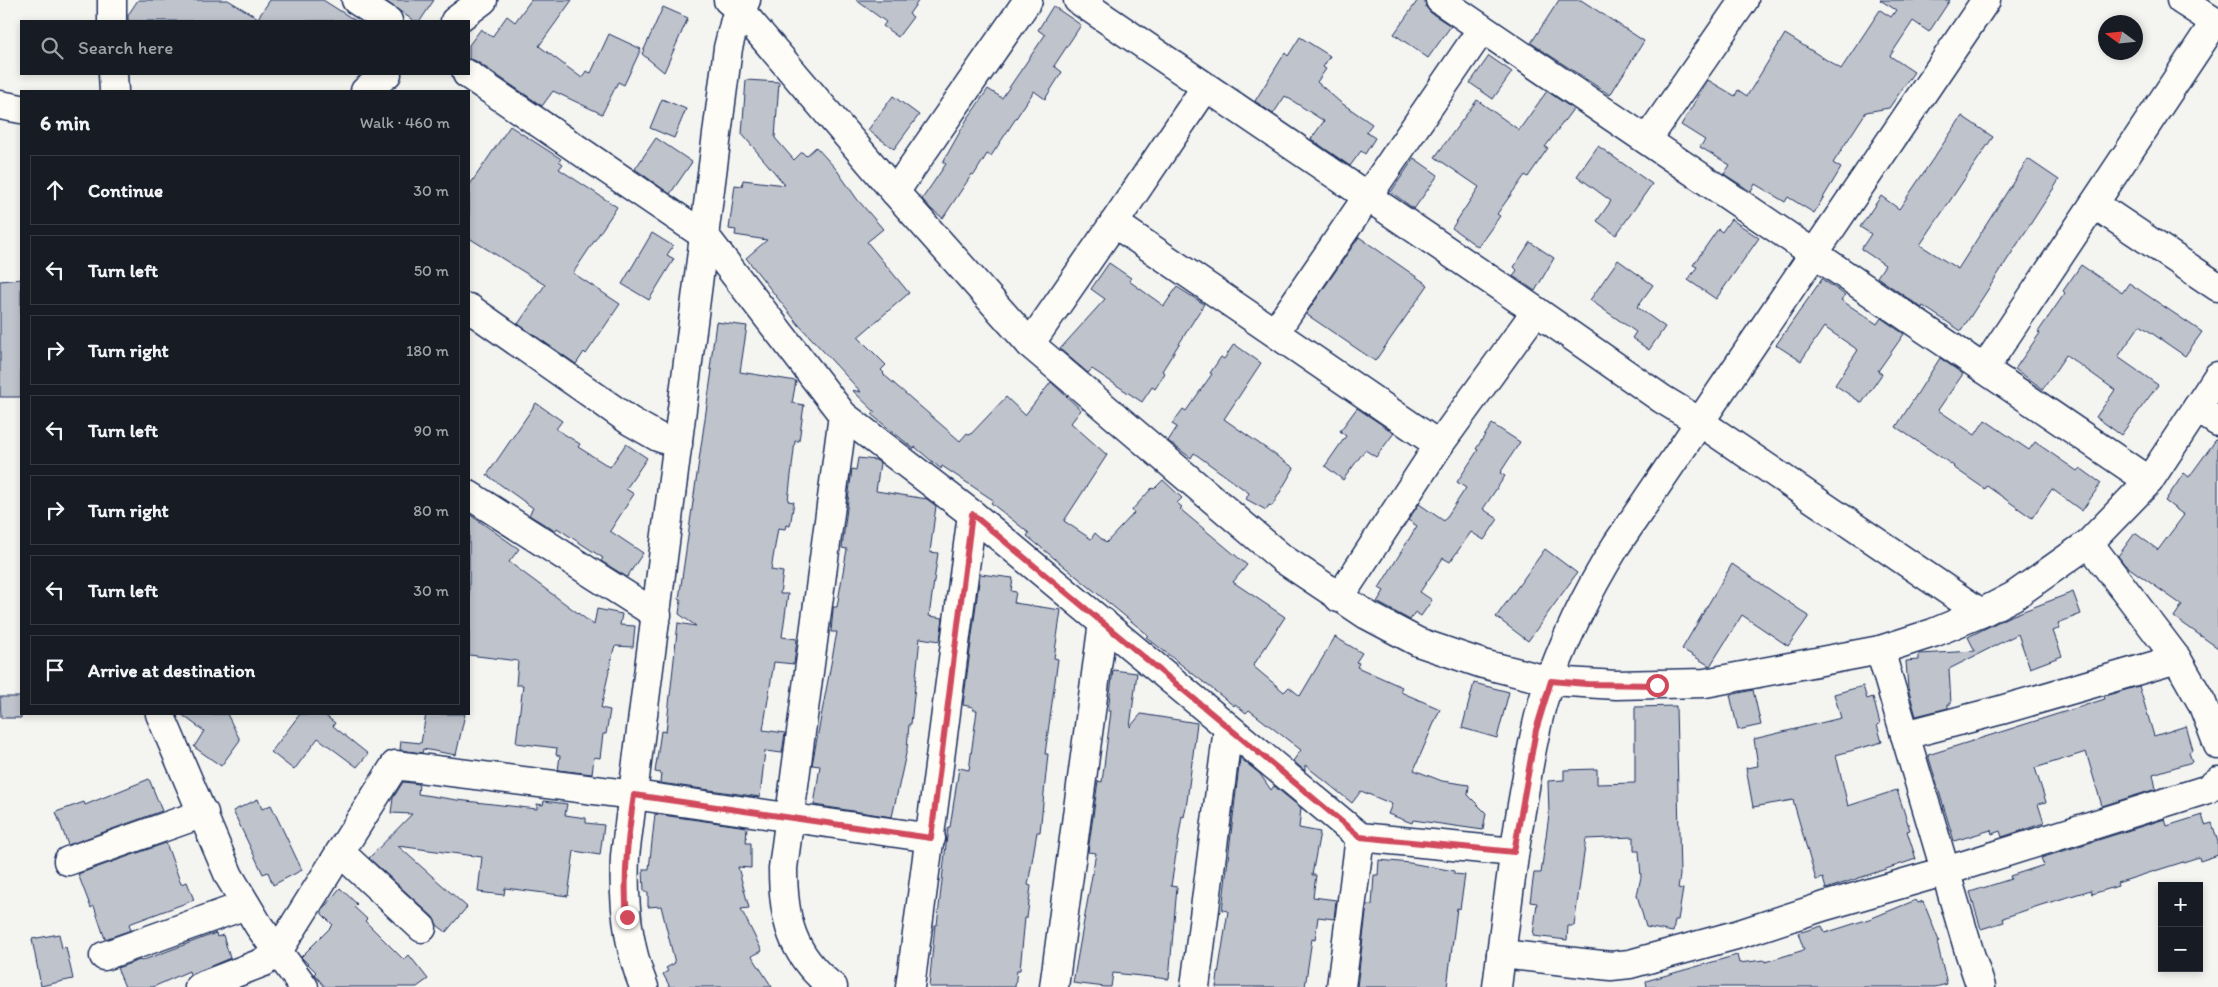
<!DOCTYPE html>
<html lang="en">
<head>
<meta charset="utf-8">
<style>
  :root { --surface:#171b24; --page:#20242c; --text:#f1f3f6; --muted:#9ea1a6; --line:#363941 }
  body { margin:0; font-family:Itim,sans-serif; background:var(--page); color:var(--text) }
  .controls { position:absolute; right:15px; bottom:15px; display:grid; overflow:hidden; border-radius:0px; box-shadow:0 2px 8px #0003 }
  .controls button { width:45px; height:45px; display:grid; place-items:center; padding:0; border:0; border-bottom:1px solid var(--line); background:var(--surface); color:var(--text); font:25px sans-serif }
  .compass { position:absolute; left:2098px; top:15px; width:45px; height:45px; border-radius:50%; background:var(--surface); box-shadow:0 2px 8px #0003; rotate:285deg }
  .stop { position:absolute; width:15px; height:15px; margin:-11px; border:4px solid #d1495b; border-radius:50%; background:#fff }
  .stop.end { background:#d1495b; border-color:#fff; box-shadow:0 1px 5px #0008 }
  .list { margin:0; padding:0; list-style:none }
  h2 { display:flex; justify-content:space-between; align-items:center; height:65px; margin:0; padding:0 20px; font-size:21px }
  h2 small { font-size:16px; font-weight:400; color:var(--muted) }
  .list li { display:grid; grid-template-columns:32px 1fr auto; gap:15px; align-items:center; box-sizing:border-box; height:70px; margin:0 10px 10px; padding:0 10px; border:1px solid var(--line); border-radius:0px }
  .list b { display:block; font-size:19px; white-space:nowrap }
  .list em { font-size:16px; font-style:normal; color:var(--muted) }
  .icon { flex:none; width:28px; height:28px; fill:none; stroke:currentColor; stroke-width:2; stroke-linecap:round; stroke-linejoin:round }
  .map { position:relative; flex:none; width:2218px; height:987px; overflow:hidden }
  .search { position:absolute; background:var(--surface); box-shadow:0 2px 8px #0003; left:20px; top:20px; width:450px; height:55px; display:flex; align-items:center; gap:12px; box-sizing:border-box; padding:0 18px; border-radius:0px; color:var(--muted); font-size:19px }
  .panel { position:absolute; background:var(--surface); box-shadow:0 2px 8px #0003; left:20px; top:90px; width:450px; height:625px; border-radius:0px }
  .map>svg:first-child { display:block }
</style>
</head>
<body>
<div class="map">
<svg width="2218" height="987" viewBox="0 0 2218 987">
  <rect width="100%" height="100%" fill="#f4f4f1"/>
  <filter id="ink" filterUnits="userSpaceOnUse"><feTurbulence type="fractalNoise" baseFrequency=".02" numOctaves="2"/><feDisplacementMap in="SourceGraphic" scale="10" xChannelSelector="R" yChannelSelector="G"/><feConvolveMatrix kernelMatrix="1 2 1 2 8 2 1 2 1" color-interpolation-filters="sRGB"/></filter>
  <g filter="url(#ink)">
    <g fill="#bfc3cc" stroke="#1b2f5e">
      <polygon points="138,0 228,0 258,18 270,0 323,0 356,21 128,21 128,15"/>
      <polygon points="384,0 434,0 420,21 414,21"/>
      <polygon points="531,0 572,0 539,46 582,78 586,71 591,73 609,34 641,49 624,85 618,82 602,114 553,91 542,106 476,61 469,59 469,45 481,29 492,37 507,16 515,22"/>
      <polygon points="856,0 919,0 909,14 913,17 898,37 883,26 886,22"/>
      <polygon points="1418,0 1425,0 1426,7 1431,13 1451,26 1428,58 1394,34"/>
      <polygon points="1559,0 1581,0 1644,41 1610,95 1531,43"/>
      <polygon points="1880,0 1950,0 1929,32 1913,21 1890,56 1914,72 1889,108 1866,112 1833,163 1841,168 1814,213 1788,197 1785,202 1755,184 1751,192 1744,187 1724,174 1730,165 1700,147 1705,140 1681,125 1708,80 1735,96 1738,90 1747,96 1785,34 1841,69 1880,10 1891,17 1896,10"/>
      <polygon points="1053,6 1081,25 1054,66 1062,72 1045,99 1034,91 991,156 987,154 974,175 972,174 943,218 932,210 922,199 946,164 943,162 966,121 988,89 1002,98 1045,35 1038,30"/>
      <polygon points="663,7 688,18 664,72 642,54"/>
      <polygon points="1300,37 1330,56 1323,67 1326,69 1317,82 1340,102 1372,124 1366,132 1375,138 1365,154 1361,151 1350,166 1311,139 1324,121 1285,96 1273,114 1255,101 1285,53 1288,56"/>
      <polygon points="1489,56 1512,72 1493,99 1470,83"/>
      <polygon points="746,80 779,82 775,138 794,160 802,152 806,156 816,147 836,169 857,199 883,229 867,242 909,293 858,337 886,365 881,370 884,373 883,374 960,441 967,433 970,435 1006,397 1025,415 1051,382 1081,410 1071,423 1107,455 1064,521 1091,539 1095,533 1106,543 1134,513 1132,510 1152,488 1154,489 1163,480 1182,498 1177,503 1182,507 1180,509 1247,565 1233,582 1285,617 1253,666 1284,692 1289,687 1300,696 1335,637 1362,653 1356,662 1359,663 1357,667 1402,687 1400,691 1403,693 1440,709 1414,770 1442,781 1469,785 1468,795 1486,813 1483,830 1413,820 1412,823 1388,814 1392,804 1361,791 1352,803 1305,765 1305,771 1293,761 1301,750 1249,710 1246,713 1235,704 1234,706 1146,637 1148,635 1027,536 1029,533 991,503 993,500 942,466 941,469 915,447 914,449 872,415 875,412 852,390 861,392 798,324 746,258 767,240 735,235 736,230 729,229 735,185 742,186 743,180 785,185 742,134"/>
      <polygon points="1547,91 1573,109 1545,147 1548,148 1528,177 1525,175 1497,214 1500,216 1478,247 1452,228 1479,187 1435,157 1477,100 1519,130"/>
      <polygon points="893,96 919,115 894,149 868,130"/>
      <polygon points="662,99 686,109 674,138 650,128"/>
      <polygon points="1962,116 1993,137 1920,245 1958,269 2028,159 2059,180 1961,331 1923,306 1922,308 1877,277 1885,265 1861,249 1871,234 1860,227 1881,196 1899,209"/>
      <polygon points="510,126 561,159 559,161 563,164 559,169 617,207 573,273 620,304 586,354 584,352 576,364 518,324 545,285 469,238 469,186"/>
      <polygon points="656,138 692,162 670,194 635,169"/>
      <polygon points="1598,146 1652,184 1616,235 1597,221 1611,201 1577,176"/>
      <polygon points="1414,158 1438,175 1414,209 1391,192"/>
      <polygon points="1731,219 1759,238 1716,299 1688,280 1697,267 1693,265 1718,229 1722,232"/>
      <polygon points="652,233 673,246 667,255 674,259 649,300 622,284"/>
      <polygon points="1359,237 1428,285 1375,361 1306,314"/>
      <polygon points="1530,242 1554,258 1535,291 1513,276 1517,270 1514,267"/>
      <polygon points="1618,260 1653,285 1637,307 1665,327 1649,350 1632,338 1636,332 1590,300"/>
      <polygon points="1109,263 1131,278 1129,281 1164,306 1177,287 1204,304 1162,371 1165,373 1155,389 1152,387 1142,402 1092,369 1088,373 1060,349 1105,299 1091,289"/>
      <polygon points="2081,265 2122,293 2129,283 2202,332 2185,356 2140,325 2118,357 2158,385 2121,435 2096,417 2115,390 2066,355 2043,389 2015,369 2040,333 2038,332 2065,293 2063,291"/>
      <polygon points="21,279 21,397 0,397 0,281"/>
      <polygon points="1822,279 1845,295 1841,300 1877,324 1881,318 1904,334 1878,371 1882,374 1862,403 1835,385 1858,350 1824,327 1801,361 1776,345"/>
      <polygon points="716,322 747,326 740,372 796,381 792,403 804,405 799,441 795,441 788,501 794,502 790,526 786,525 785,529 778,528 771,570 783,572 780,594 788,594 782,637 797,639 794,664 774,662 763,730 785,733 782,753 765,751 760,797 660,783 661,773 655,772 661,731 666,732 678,623 696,626 679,614 681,600 679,599 712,370 710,369"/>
      <polygon points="1234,344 1261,363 1224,419 1294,468 1272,506 1269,505 1266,510 1246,499 1249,493 1194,453 1191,458 1168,441 1177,427 1172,424 1183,409 1186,411 1212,374 1210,373 1221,357 1224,359"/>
      <polygon points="1940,358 1963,374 1938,410 1975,435 1985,420 2029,450 2035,442 2077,471 2080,468 2101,483 2082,511 2052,489 2032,518 1987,486 1985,489 1953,467 1954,466 1896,427"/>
      <polygon points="536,403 562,421 556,429 580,444 578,447 610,467 626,444 647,458 626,489 634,494 610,531 643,553 627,577 601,561 603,558 557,528 555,531 529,515 533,508 487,475"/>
      <polygon points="1357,408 1394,433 1376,457 1365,450 1343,480 1325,466 1346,436 1340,431"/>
      <polygon points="1492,424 1520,442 1500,473 1505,476 1483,509 1498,519 1484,540 1471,532 1450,562 1443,558 1420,592 1432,600 1421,616 1415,612 1410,620 1377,602 1384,591 1379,588 1417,526 1408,520 1419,504 1444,521 1466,488 1457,482 1478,450 1476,449"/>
      <polygon points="2218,437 2218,648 2174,617 2182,605 2125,565 2118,556 2135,533 2158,550 2184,515 2165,501 2184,473 2189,477"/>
      <polygon points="858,458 876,460 880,463 876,491 927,499 936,506 930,552 938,553 929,616 943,618 940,641 920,638 911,724 909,724 907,749 892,817 814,805 820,766 812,765 837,632 831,632 833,610 833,607 837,607 847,549 842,548 852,469 856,470"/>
      <polygon points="469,514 519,549 509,562 594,625 597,609 622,614 620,625 635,626 633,647 616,646 614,648 601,708 610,710 606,734 603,734 600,758 594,757 592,774 558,770 560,756 556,755 557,748 516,743 523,685 516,685 518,661 469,655"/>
      <polygon points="1545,549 1577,573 1528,641 1496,617"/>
      <polygon points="1732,564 1809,616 1788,646 1742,615 1710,666 1682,649"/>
      <polygon points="980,574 1013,578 1011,591 1016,592 1014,603 1061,610 1054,658 1058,659 1045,754 1048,754 1040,832 1037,832 1028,885 1031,886 1027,918 1025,918 1020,970 1017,970 1015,987 929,987 935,925 937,925 948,827 950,827 959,768 969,770 977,710 973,710 973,707 963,705"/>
      <polygon points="2073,592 2081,614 2058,623 2060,628 2053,631 2062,656 2030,668 2018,634 1949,669 1951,704 1948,704 1948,708 1916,716 1908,688 1906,661 1919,660 1919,654 1975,651 1968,637 2008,617"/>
      <polygon points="1113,670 1137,673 1130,727 1141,714 1197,723 1187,801 1184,817 1182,816 1171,886 1177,887 1169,979 1113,973 1111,987 1105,987 1073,983 1096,853 1088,852 1098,781 1102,782 1111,711 1108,711"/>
      <polygon points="1474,683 1509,692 1497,738 1462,728"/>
      <polygon points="1863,686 1867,699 1873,697 1880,724 1877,725 1882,742 1836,755 1848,806 1897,790 1910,830 1907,831 1916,859 1826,889 1823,878 1816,880 1793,800 1753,807 1746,768 1758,766 1754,739 1841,718 1834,694"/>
      <polygon points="2139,686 2154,736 2186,726 2193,750 2189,752 2192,762 2153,774 2156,789 2102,806 2086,752 2035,768 2046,802 2038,804 2044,823 2002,837 2000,831 1992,834 1991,830 1954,841 1928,755 2105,699 2104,696"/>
      <polygon points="1753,690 1761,725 1738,730 1730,695"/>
      <polygon points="0,697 21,697 21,718 1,718"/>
      <polygon points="1676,706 1680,875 1678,888 1683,889 1678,920 1675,920 1673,932 1646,927 1637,895 1641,877 1639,851 1634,851 1634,837 1586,839 1574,926 1568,926 1567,940 1533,936 1537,903 1530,902 1534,873 1541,873 1549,815 1548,781 1564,780 1564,770 1597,769 1597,784 1635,783 1635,707"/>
      <polygon points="181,714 227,714 240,740 221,766 194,747 204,731"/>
      <polygon points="300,714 323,714 335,723 333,726 368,754 357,767 318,738 294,770 271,752"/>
      <polygon points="426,714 465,714 456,755 423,749 422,753 400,750 401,741 421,743"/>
      <polygon points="1240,758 1260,774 1271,790 1274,786 1301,808 1299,828 1320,832 1312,875 1316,875 1313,897 1336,900 1334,919 1318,917 1315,940 1312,939 1305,987 1216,987 1228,911 1222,910"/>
      <polygon points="149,779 162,811 68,845 56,812 84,802 85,805"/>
      <polygon points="403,782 419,784 418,794 457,800 537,809 537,804 543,805 544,801 567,804 565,815 586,818 586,823 604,825 600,855 574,851 568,896 505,888 504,895 478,892 482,857 398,846 467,907 446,932 437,925 433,917 369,858 412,814 391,813 393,798"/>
      <polygon points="258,799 262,809 271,805 302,870 273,885 268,872 263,874 233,811"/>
      <polygon points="655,814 747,827 746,843 751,843 751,868 738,867 749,908 741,909 762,951 752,956 772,987 670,987 663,974 668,971 666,968 675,963 661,906 648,907 648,892 644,892 643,869 649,869"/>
      <polygon points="2202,815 2205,825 2212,823 2218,842 2218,855 2200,861 2199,857 2117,883 2118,886 2092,894 2091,890 2041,905 2003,918 2004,922 1981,929 1970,892 2011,879 2010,876 2044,865 2041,858 2165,819 2167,826"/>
      <polygon points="166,843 181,884 187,882 194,900 129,924 131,930 105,939 94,906 91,908 78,874"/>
      <polygon points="1379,860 1410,863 1454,871 1454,874 1465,875 1460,909 1457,908 1447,987 1357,987 1367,905 1372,905 1374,875 1378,875"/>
      <polygon points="340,888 357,904 354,907 367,919 365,921 404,960 409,955 428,979 417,987 325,987 314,974 316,972 301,957 333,925 322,914 322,910"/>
      <polygon points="1916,900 1918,903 1923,901 1939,941 1937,942 1947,984 1935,987 1647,987 1646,981 1737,955 1739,963 1764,960 1765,962 1804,950 1798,933 1822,926 1825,933 1872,918"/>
      <polygon points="216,933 217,937 223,935 230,958 190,975 189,971 153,987 125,987 117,968 140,960 141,961"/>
      <polygon points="59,934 62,948 66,947 73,979 41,986 32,939"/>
    </g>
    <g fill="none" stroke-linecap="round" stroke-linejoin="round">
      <defs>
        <g id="minor">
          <polyline points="112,0 112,21"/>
          <polyline points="356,0 388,21"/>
          <polyline points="728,0 740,10 895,192 1030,344 1283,559 1367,615 1418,642 1483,664 1551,681 1616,685 1705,683 1880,650 1933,633 1981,613 2014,596 2089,543 2149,481 2218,376"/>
          <polyline points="1078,0 1536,311 1662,399 1700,422 1981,613"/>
          <polyline points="1440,0 2149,481"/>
          <polyline points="2181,0 2218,24"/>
          <polyline points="455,21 483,0"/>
          <polyline points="113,74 114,91"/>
          <polyline points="467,74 705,236 843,415 972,514 1360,837 1514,852"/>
          <polyline points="365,91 387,74"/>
          <polyline points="0,105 21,109"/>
          <polyline points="1647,140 1744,0"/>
          <polyline points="895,192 1028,0"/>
          <polyline points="2094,204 2218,287"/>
          <polyline points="1114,223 1439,445 1339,598"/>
          <polyline points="469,308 630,421 658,437 678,444"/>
          <polyline points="1275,332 1482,29"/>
          <polyline points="1030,344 1114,223 1205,88"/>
          <polyline points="1984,369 2215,22"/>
          <polyline points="2197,408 2218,422"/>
          <polyline points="1439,445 1536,311"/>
          <polyline points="469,495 657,615"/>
          <polyline points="2089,543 2177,659 2202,703 2218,745"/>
          <polyline points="1880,650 1969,951 1981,987"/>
          <polyline points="160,714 229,876 259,926 304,987"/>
          <polyline points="1905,735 2001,710 2177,659"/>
          <polyline points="340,852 422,928"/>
          <polyline points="68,861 204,813"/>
          <polyline points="1501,954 1611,966 1630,964 1736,935 1825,906 1946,871 2208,789 2218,781"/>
          <polyline points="104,956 246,905"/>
          <polyline points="199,987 264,962 278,951 395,765 634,795 931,838"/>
          <path d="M644,987C627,945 623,901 625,856L728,48L735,20L746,0"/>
          <path d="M833,987C791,955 783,918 783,868L843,415"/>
          <polyline points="910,987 972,514"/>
          <polyline points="1054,987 1103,622"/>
          <polyline points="1195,987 1228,728"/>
          <polyline points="1341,987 1360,837"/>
          <path d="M1497,987C1505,924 1512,861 1523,799C1529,765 1534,730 1544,698C1562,644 1587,592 1617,544L1986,0"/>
        </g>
      </defs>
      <use href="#minor" stroke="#1b2f5e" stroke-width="31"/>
      <use href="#minor" stroke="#fdfcf7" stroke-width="28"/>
    </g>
  </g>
  <g fill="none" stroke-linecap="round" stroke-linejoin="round" filter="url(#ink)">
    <path stroke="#d1495b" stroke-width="6" d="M627,917C623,876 628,836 634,795L931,838L972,514L1360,837L1514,852L1536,730L1551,681L1587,684L1657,685"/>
  </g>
</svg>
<div class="controls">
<button>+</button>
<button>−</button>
</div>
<svg class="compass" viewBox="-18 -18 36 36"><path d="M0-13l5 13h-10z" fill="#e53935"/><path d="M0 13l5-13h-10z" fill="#9ea1a6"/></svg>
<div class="stop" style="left:1657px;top:685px"></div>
<div class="stop end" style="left:627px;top:917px"></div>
<div class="search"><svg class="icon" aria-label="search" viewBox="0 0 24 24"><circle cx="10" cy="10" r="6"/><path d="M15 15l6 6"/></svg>Search here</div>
<section class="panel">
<h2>6 min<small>Walk · 460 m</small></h2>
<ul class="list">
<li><svg class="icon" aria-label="ahead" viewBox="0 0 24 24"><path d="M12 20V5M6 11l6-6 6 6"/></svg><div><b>Continue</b></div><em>30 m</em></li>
<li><svg class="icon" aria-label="left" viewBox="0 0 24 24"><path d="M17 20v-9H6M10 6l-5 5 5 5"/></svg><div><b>Turn left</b></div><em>50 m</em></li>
<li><svg class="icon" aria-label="right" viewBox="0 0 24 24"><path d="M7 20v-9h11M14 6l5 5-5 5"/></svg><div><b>Turn right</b></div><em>180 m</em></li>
<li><svg class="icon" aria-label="left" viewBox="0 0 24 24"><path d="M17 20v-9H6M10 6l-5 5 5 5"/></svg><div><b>Turn left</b></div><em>90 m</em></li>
<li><svg class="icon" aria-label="right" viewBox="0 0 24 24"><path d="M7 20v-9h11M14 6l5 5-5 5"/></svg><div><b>Turn right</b></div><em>80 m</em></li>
<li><svg class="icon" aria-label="left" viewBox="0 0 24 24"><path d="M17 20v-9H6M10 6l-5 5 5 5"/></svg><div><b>Turn left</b></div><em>30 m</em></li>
<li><svg class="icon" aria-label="arrive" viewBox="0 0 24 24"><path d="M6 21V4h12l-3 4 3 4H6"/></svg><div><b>Arrive at destination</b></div></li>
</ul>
</section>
</div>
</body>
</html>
